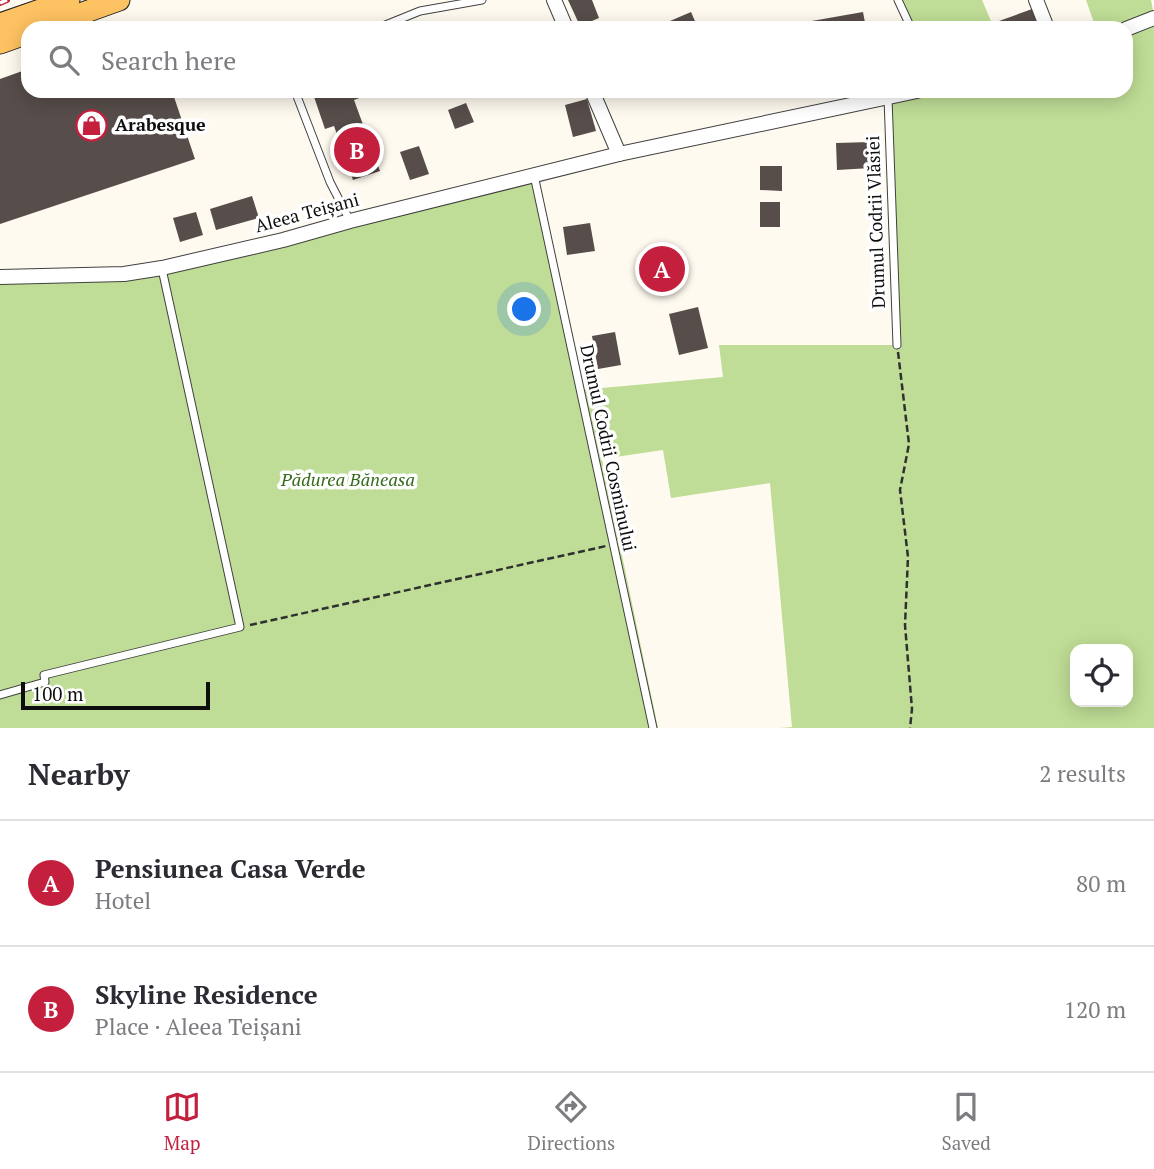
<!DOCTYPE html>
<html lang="en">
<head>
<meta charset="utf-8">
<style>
  :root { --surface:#fff; --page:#f2f2f3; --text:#2b2b33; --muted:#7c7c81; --line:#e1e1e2; --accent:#c4203e }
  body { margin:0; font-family:"PT Serif",serif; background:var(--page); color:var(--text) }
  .controls { position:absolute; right:21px; bottom:21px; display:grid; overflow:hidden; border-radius:14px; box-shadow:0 4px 18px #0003 }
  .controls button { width:63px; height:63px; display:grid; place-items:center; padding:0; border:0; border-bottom:2px solid var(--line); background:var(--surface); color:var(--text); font:35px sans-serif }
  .scale { position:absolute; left:21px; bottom:18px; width:189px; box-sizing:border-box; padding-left:7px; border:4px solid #0e0e0e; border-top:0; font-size:19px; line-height:24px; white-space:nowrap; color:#0e0e0e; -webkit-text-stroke:5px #fff; paint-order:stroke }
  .you { position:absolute; left:525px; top:310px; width:24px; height:24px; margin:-18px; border:5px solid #fff; border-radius:50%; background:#1a73e8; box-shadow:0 0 0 10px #1a73e833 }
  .badge { display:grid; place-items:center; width:46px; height:46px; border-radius:50%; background:var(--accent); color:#fff; font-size:23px; font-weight:700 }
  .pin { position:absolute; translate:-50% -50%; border:4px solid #fff; box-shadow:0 2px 7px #0006 }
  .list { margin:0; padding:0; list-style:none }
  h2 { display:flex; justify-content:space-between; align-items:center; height:91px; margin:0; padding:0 28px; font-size:30px }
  h2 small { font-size:23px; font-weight:400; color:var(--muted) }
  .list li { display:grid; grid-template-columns:46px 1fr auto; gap:21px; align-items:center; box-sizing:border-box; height:126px; padding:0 28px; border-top:2px solid var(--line) }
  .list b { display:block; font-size:26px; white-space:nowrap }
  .list p { margin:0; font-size:23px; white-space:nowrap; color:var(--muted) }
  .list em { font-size:23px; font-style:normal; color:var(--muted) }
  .icon { flex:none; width:38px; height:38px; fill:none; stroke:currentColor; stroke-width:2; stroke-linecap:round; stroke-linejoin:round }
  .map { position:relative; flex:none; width:1154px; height:728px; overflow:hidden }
  .search { position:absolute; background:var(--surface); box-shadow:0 4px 18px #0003; left:21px; right:21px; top:21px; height:77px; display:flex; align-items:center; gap:18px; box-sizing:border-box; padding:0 24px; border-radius:21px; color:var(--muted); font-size:26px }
  .sheet { height:343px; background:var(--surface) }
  nav { display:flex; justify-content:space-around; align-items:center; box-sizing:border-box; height:98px; border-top:2px solid var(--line); background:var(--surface); font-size:19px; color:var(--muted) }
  nav a { display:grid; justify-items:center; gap:4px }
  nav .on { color:var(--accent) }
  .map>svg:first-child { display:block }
</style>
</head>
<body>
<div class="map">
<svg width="1154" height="728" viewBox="0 0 1154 728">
  <rect width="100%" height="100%" fill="#fffaef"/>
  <g fill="#bfdd96" fill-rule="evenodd">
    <polygon points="898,0 982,0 994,28 911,28"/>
    <polygon points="1086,0 1151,0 1154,15 1119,28 1096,28"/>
    <path d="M1154,17V728H780L792,727L770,483L671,498L663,450L602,459L658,728H0V277L124,274L534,175L580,390L723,377L719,345H896L888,97L917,91H1126V28ZM1075,649H1128V702H1075Z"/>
  </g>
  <g fill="#574d4a">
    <polygon points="568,0 592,0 599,18 580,26"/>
    <polygon points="1035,8 1042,28 1001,28 999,21"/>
    <polygon points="691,12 698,28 673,28 670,21"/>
    <polygon points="863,12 866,28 807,28 806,22"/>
    <polygon points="28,69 28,91 172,91 195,159 0,224 0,79"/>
    <polygon points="312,91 379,91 354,100 380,171 353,180 334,126 325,129"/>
    <polygon points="587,99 596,131 573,137 565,105"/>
    <polygon points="466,103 474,122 455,129 448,110"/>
    <polygon points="870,142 871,168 837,170 836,143"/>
    <polygon points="419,146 429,174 410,180 400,152"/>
    <polygon points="760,166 782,166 782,191 760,190"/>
    <polygon points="252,196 259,218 216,230 210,209"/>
    <rect x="760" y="202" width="20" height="25"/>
    <polygon points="196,212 203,235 180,242 173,218"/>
    <polygon points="590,223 595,251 567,255 563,227"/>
    <polygon points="674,256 678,278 650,282 646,261"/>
    <polygon points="698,307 708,348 679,355 669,314"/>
    <polygon points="615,332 621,365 598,369 592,336"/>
  </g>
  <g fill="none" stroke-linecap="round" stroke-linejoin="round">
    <defs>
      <g id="lane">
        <polyline points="898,0 911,28"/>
        <polyline points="378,28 420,11 482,0"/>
        <polyline points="295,91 330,182 350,221"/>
        <polyline points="888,98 897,345"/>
        <polyline points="534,175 653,728"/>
        <polyline points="0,695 45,682 44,675 240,627 162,269"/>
      </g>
      <g id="street">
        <polyline points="554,0 566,28"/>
        <polyline points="1036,0 1047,28"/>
        <polyline points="1126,29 1154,18"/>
        <polyline points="592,91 619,154"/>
        <polyline points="0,277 124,274 162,268 283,240 350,221 619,154 917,91"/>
      </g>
      <g id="primary">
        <polyline points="0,24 69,0"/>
        <polyline points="41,28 119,0"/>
        <polyline points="0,43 28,33"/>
      </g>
    </defs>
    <use href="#lane" stroke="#414141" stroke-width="9"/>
    <use href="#street" stroke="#414141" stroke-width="16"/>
    <use href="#primary" stroke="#1f1f1f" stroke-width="23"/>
    <g stroke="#303030" stroke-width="2.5" stroke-dasharray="7 3.5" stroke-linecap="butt">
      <polyline points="898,352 909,444 900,490 908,557 905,625 912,709 910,728"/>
      <polyline points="250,625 606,546"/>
    </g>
    <use href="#lane" stroke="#fff" stroke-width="7"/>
    <use href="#street" stroke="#fff" stroke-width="14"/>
    <use href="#primary" stroke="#fdc261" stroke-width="21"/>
    <defs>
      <polyline id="rail" points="0,3 7,0"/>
    </defs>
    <use href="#rail" stroke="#c4203e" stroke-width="6"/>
    <use href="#rail" stroke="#fff" stroke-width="3.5" stroke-dasharray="10" stroke-linecap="butt"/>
  </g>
  <defs>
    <symbol id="shop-ring" viewBox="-11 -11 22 22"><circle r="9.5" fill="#fff" stroke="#c4203e" stroke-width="1.5"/><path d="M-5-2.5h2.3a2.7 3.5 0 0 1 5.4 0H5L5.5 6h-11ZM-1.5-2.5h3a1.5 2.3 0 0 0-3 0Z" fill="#c4203e"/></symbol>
  </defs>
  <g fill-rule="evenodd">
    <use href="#shop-ring" x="74" y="108" width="35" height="35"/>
  </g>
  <g text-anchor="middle" stroke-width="7" stroke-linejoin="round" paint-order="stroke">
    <g font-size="18" font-weight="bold" fill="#0e0e0e" stroke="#fff" text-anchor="start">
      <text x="115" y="131">Arabesque</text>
    </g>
    <g font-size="18" fill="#0e0e0e" stroke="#fff">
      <text transform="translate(307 213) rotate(-15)" y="6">Aleea Teișani</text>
      <text transform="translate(876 222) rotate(-92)" y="6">Drumul Codrii Vlăsiei</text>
      <text transform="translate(608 448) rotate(78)" y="6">Drumul Codrii Cosminului</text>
    </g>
    <g font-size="18" font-style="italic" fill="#36691b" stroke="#fff">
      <text x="348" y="486">Pădurea Băneasa</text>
    </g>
  </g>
</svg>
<div class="controls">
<button><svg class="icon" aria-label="locate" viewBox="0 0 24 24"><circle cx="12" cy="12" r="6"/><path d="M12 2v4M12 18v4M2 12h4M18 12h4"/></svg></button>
</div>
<div class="scale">100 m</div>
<div class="you"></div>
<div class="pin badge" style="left:662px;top:269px">A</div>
<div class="pin badge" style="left:357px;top:150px">B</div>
<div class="search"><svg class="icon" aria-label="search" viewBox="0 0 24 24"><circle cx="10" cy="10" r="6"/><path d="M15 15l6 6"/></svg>Search here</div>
</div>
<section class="sheet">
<h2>Nearby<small>2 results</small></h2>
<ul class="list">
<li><span class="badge">A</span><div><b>Pensiunea Casa Verde</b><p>Hotel</p></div><em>80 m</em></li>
<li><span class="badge">B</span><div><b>Skyline Residence</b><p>Place · Aleea Teișani</p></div><em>120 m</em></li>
</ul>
</section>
<nav>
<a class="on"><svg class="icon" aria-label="map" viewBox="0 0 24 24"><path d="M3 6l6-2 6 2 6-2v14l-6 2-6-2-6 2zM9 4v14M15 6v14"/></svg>Map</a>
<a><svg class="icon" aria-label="directions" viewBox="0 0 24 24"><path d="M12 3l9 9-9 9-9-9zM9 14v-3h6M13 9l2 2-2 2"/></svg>Directions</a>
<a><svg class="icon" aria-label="saved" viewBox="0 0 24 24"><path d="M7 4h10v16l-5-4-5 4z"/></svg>Saved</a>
</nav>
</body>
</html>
